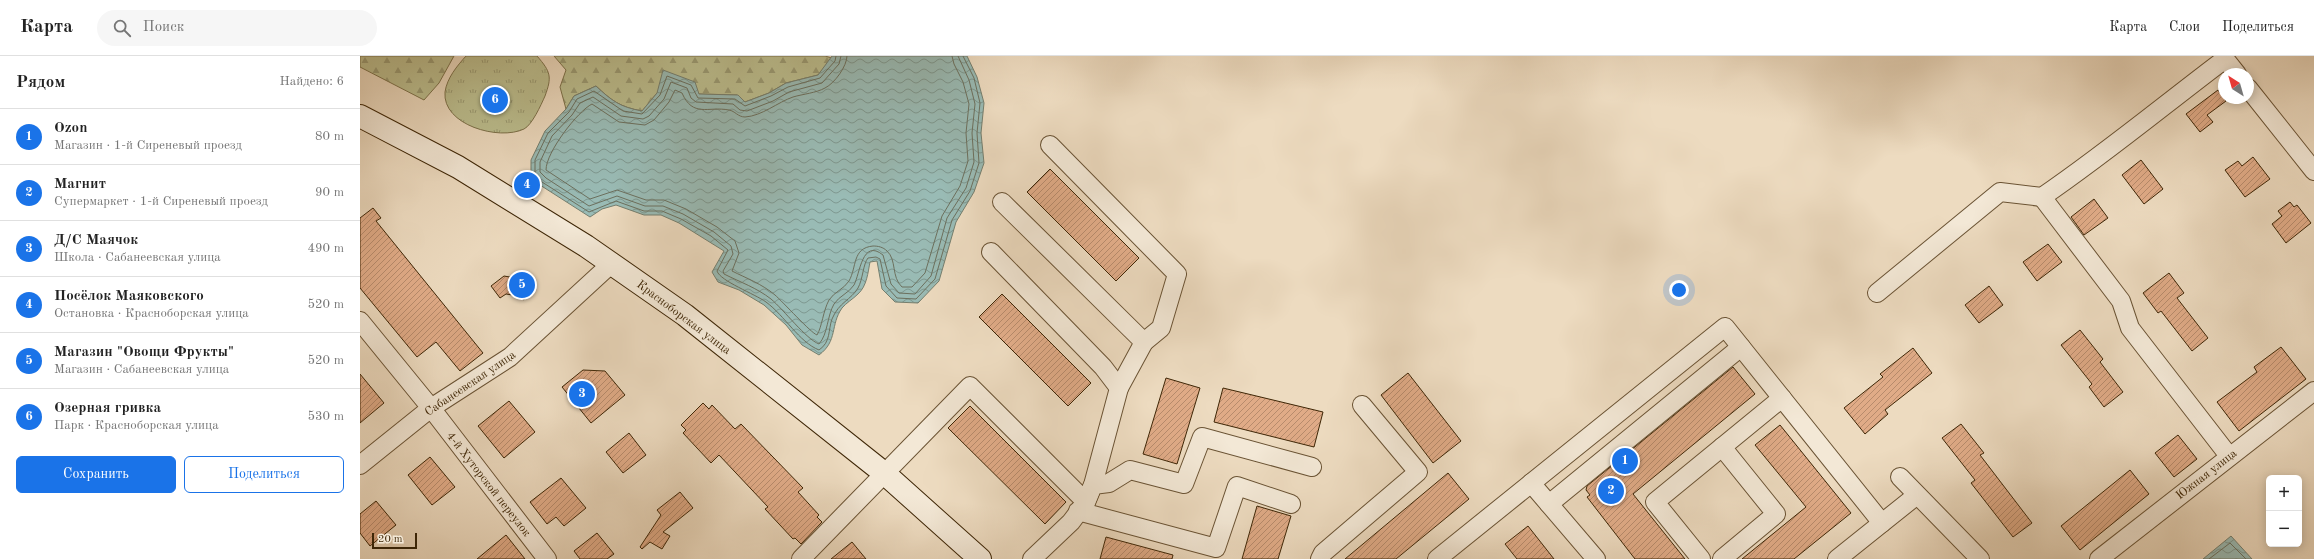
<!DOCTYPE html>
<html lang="ru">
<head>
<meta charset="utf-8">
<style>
  :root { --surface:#fff; --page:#f6f6f6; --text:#222; --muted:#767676; --line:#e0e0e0; --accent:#1a73e8 }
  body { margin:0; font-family:"Old Standard TT",serif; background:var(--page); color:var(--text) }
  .controls { position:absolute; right:12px; bottom:12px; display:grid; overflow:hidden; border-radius:6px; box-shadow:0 2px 10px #0003 }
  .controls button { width:36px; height:36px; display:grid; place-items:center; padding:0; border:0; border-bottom:1px solid var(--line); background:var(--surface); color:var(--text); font:20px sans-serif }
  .compass { position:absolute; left:1858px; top:12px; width:36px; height:36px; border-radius:50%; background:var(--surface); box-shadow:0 2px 10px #0003; rotate:323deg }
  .scale { position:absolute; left:12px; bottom:10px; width:45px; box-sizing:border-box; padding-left:4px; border:2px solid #3e2606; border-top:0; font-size:11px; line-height:14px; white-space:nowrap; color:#3e2606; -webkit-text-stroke:3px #f3e8d6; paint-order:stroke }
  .you { position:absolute; left:1319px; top:234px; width:14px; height:14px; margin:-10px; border:3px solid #fff; border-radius:50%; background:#1a73e8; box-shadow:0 0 0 6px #1a73e833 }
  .badge { display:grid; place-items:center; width:26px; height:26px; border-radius:50%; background:var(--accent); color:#fff; font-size:13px; font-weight:700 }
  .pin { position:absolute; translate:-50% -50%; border:2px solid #fff; box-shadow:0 1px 4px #0006 }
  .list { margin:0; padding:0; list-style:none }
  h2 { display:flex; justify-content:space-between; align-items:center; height:52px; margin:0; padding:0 16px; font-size:17px }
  h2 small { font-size:13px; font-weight:400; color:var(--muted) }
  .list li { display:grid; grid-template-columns:26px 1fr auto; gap:12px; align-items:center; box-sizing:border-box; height:56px; padding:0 16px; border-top:1px solid var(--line) }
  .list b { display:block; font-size:15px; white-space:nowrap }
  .list p { margin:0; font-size:13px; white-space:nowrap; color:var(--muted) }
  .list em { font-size:13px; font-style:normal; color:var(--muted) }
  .actions { display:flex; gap:8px; padding:12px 16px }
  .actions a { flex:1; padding:9px 0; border:1px solid var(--accent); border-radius:6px; text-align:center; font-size:14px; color:var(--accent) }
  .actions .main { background:var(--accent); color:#fff }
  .icon { flex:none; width:22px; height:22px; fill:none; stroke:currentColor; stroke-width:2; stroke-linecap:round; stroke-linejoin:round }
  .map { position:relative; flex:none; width:1954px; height:503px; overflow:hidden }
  header { display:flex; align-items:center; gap:24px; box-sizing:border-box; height:56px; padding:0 20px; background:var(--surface); border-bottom:1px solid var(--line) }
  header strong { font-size:19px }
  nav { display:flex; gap:22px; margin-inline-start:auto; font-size:14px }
  .search { width:280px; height:36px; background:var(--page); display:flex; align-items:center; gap:10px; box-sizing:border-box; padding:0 14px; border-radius:22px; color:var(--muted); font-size:15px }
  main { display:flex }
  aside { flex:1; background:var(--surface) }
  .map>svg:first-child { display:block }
</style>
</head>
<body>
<header>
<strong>Карта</strong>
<div class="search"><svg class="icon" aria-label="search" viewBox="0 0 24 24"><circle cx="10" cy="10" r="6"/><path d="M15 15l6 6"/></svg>Поиск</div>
<nav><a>Карта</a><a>Слои</a><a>Поделиться</a></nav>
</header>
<main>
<aside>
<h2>Рядом<small>Найдено: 6</small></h2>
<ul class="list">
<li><span class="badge">1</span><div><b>Ozon</b><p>Магазин · 1-й Сиреневый проезд</p></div><em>80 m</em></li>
<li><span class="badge">2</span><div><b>Магнит</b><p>Супермаркет · 1-й Сиреневый проезд</p></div><em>90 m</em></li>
<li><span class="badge">3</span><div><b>Д/С Маячок</b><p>Школа · Сабанеевская улица</p></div><em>490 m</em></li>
<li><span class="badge">4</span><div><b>Посёлок Маяковского</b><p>Остановка · Красноборская улица</p></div><em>520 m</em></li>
<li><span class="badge">5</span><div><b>Магазин &quot;Овощи Фрукты&quot;</b><p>Магазин · Сабанеевская улица</p></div><em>520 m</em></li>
<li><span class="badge">6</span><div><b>Озерная гривка</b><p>Парк · Красноборская улица</p></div><em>530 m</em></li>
</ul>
<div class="actions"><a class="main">Сохранить</a><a>Поделиться</a></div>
</aside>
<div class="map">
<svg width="1954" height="503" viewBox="0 0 1954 503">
  <defs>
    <pattern id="grass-tufts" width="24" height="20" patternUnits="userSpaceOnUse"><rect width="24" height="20" fill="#bcbf90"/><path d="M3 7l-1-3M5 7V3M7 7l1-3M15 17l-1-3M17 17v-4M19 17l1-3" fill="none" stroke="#9a9b74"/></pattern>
    <pattern id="forest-firs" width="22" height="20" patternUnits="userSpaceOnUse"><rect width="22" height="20" fill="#bcbf90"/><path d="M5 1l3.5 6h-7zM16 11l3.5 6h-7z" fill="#9a9b74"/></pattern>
    <pattern id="water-waves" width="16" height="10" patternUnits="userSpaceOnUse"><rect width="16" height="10" fill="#99bbb5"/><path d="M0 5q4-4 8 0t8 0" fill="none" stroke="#7e9891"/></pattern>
    <pattern id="building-hatch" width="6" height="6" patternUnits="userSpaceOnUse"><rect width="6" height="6" fill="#e0ab87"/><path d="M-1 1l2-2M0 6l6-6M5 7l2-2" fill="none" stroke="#b78b6c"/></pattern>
  </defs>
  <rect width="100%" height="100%" fill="#eddbc0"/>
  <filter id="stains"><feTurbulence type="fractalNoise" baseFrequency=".005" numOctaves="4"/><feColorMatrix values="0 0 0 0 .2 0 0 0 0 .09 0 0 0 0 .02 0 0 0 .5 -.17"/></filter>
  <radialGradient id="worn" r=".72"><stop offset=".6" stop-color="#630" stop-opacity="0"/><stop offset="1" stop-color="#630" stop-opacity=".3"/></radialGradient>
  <path fill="url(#grass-tufts)" stroke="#7d724b" d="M106,0H177C191,16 192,21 185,40C181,49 172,69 164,73C139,85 82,69 85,36C87,22 97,10 106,0Z"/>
  <g fill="url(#forest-firs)" stroke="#7d724b">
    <polygon points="0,0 94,0 79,27 64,44 0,11"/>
    <path d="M194,0H465L472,2L458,19L426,27L409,37L385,46L377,39L297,37L282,55C260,51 252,45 236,30L214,40L206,53L200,31L206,14Z"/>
  </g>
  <g fill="url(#water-waves)" stroke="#757f6f">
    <path d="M472,0H607L617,21L624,47L621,77L624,107L614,136L596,166L579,225L558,247L535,246L522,233L517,205L510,206C508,216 507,230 498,238C493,243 486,247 482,252C470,269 478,285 459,299L442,289L426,269L404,249L379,234L358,226L352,216L364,195L319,167L301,159H284L256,149L242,153L230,161L180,129L171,119V104L185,75L206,53L214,40L236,30C252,45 260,51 282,55L297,37L303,14L335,26L339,38L378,39L385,46L409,37L426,27L458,19Z"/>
    <polygon points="1871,480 1892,503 1843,503"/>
  </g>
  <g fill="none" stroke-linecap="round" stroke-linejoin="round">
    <g stroke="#6c705e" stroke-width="1">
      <path d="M476,0L475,5L460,22L428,31L411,40L385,50L375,43L338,42L331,29L307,20L300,39L282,58L263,55L234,35L217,43L209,56L188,77L175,104V118L182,126L229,156L256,145L284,155H302L321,163L351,180L368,194L357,215C360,225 395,238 406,246C425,260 439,286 459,294C471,286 468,274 472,263C479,246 491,244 498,232C503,223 503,208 508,202L516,201L520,203L526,230L537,242L556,243L575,223L592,164L610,135L619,107L617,77L620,47L614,22L603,0"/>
      <path d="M481,0L479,8L462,27L429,36L413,45L387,55L380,54L373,48L336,46L331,42L327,32L311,26L304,43L289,60L283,63L261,60L233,41L220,47L212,59L192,80L180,106V116L186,122L229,150L257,140L285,150H303L323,158L354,176L371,190L373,198L363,215L364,218C380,226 397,232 411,243C424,254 446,283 459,288C468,278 467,260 474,248C479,240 489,237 494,229C500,218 502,182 523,199L531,228L539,237L555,238L571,220L587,162L606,132L614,106L612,77L615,48L609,24L598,0"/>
      <path d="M487,0C487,10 475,27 465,32C456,37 443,38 433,41C418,46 402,60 385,61C378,61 375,55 369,54C348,50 333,62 322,37L315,34L309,46L294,64L285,69L259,66L232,48C218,55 186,96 186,114L230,143L257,134L286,144H304L326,153L357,171L375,185L379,197L372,215C386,222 402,228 415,239C423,246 451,277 457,279C462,271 463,255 469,244C474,236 484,233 489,225C497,211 492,192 513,190C518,190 523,191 527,195C537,204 531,221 542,231H552L565,217L582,160L600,130L608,105L606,77L609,48L603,26L594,8L592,0"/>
      <polyline points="1849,503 1870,487 1886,503"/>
    </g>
  </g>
  <g fill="url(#building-hatch)" stroke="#3e2606">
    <polygon points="1858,34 1866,45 1847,59 1853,66 1840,76 1826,58"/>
    <polygon points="1893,101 1910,123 1885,141 1865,114 1878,105 1882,110"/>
    <polygon points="1781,104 1803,133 1784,148 1762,119"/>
    <polygon points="690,113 779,202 756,225 667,136"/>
    <polygon points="1734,143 1748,162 1724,179 1711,161"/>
    <polygon points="1930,146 1934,151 1937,149 1951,167 1926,187 1912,168 1922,160 1918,155"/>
    <polygon points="13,152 21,162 16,165 123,297 100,315 76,286 57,301 0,232 0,162"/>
    <polygon points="1688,188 1702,206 1677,225 1663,206"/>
    <polygon points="1809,217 1824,237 1817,242 1848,282 1832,295 1801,255 1798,257 1783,237"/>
    <polygon points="144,220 161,223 165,220 176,234 163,244 159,240 146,238 140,242 131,230"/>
    <polygon points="1629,230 1643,249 1619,267 1605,249"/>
    <polygon points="642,238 731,327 708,350 619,261"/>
    <polygon points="1720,274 1743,303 1740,306 1763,336 1744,351 1729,331 1732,328 1701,289"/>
    <polygon points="1921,291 1946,323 1879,375 1857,346 1897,316 1894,311"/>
    <polygon points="1553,292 1572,317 1525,354 1528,358 1505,378 1484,352 1523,321 1520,318"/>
    <polygon points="1373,311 1395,338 1273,438 1325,503 1275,503 1227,441 1230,439 1226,434 1227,430"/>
    <polygon points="223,314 245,315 265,339 231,367 202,331"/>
    <polygon points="1048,317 1101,385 1073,407 1021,339"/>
    <polygon points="0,318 24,347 0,367"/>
    <polygon points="806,322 840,332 817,408 783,398"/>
    <polygon points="863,332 963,356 954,391 854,366"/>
    <polygon points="149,345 175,376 144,402 118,370"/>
    <polygon points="343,347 349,353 352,349 375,373 381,368 443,432 438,436 459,459 457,461 462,466 441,488 435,482 433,483 405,453 408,451 359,399 351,407 323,377 326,374 321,369"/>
    <polygon points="610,350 706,446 685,468 588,372"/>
    <polygon points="1601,368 1624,397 1620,399 1672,467 1653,481 1611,427 1615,424 1582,382"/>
    <polygon points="1420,369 1491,457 1434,503 1382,503 1446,451 1395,389"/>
    <polygon points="269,377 286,399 263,417 246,396"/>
    <polygon points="1818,379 1837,403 1814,421 1795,397"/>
    <polygon points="70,401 95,431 72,449 48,419"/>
    <polygon points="1770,414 1789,438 1720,494 1701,470"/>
    <polygon points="1088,417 1109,443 1036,503 985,503"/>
    <polygon points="201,422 226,452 204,470 196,461 187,468 170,446"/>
    <polygon points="320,436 333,452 303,476 310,480 302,493 290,486 282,493 280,491 301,459 297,454"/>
    <polygon points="16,445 36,469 10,490 0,477 0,458"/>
    <polygon points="897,450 931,460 918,503 882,503"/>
    <polygon points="1168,470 1194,503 1157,503 1145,488"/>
    <polygon points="237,477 254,498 247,503 220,503 214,495"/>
    <polygon points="146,479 165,503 117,503"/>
    <polygon points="746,481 813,499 812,503 740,503"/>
    <polygon points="492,486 506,503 471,503"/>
  </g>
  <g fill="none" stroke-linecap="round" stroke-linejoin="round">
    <defs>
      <g id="street">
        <polyline points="1888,32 1954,115"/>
        <polyline points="690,89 817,218 801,272 784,286"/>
        <polyline points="1682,141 1761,245 1770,272 1869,400"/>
        <polyline points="642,146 784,286 759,332"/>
        <polyline points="631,196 743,311 759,332 733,429 726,446 711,466 672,503"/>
        <path d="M1517,237L1640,136L1682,141C1745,98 1804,49 1865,3L1877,18"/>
        <polyline points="0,265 71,352 187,503"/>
        <polyline points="0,409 71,352 150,301 251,208"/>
        <polyline points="1540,421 1620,503"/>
        <polyline points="1171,427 1236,503"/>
        <polyline points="1189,448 1381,291"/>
        <polyline points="718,455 856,492 877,430 931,448"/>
        <polyline points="1522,467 1557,439"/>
        <polyline points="441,503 610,330 726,446 733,429 749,427 770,414 824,428 842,381 952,411"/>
        <polyline points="960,503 963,497 1058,416 1002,349"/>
        <polyline points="1077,503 1365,271 1522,467 1477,503"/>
        <polyline points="1341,503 1295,446 1422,342"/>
        <polyline points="1362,503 1416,458 1362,391"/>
        <polyline points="1739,503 1954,335"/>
      </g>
      <polyline id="secondary" points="0,60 98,111 226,190 325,259 524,417 620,503"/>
    </defs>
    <use href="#street" stroke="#6a5334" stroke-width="20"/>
    <use href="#secondary" stroke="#3e2606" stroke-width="24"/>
    <use href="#street" stroke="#f3e8d6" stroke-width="18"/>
    <use href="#secondary" stroke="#f3e8d6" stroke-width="22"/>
  </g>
  <g text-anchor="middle" stroke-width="3" stroke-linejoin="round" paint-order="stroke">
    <g font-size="12" fill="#3e2606" stroke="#f3e8d6">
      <text transform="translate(324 261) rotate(37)" y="4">Красноборская улица</text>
      <text transform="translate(110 327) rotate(-34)" y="4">Сабанеевская улица</text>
      <text transform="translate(1846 418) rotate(-38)" y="4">Южная улица</text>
      <text transform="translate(129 428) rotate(52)" y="4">4-й Хуторской переулок</text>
    </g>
  </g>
  <rect width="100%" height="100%" filter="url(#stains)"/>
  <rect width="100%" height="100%" fill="url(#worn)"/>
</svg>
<div class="controls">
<button>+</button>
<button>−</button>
</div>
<svg class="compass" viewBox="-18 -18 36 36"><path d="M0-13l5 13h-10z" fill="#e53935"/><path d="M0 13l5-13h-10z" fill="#767676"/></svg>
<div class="scale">20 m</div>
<div class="you"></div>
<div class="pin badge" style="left:1265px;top:405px">1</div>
<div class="pin badge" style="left:1251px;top:435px">2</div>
<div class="pin badge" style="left:222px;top:338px">3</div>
<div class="pin badge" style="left:167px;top:129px">4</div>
<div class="pin badge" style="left:162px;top:229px">5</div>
<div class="pin badge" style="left:135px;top:44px">6</div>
</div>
</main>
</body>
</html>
